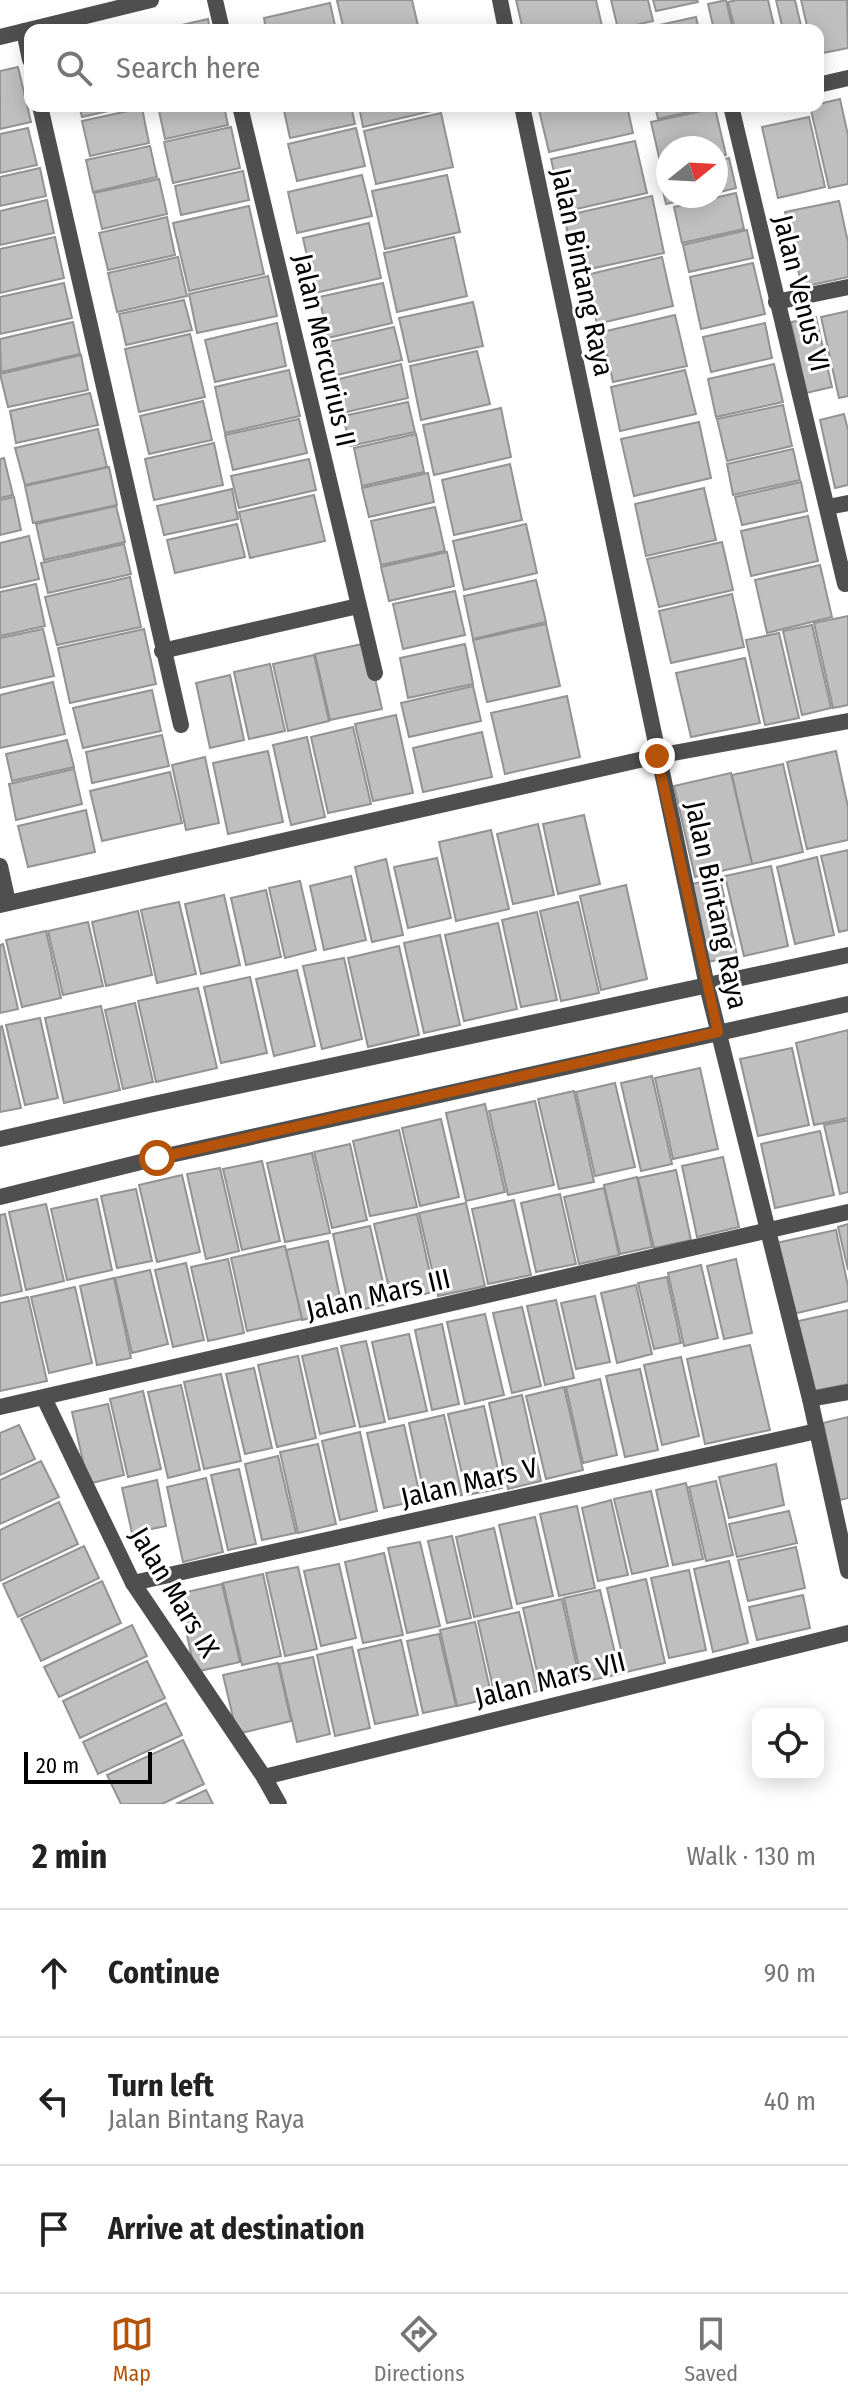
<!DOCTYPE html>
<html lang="en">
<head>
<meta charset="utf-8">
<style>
  :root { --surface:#fff; --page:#f6f6f6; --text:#222; --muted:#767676; --line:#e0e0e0; --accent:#b45309 }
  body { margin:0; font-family:"Fira Sans Condensed",sans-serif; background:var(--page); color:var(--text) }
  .controls { position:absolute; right:24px; bottom:24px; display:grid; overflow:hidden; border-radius:16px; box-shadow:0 4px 20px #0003 }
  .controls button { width:72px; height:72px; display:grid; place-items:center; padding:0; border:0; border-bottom:2px solid var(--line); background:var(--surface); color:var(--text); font:40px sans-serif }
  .compass { position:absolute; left:656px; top:136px; width:72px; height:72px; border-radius:50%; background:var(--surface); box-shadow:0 4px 20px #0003; rotate:72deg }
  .scale { position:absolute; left:24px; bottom:20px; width:128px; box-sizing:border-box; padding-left:8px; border:4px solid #000; border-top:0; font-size:22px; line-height:28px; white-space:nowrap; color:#000; -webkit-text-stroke:6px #fff; paint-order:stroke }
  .stop { position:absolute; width:24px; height:24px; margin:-18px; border:6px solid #b45309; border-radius:50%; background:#fff }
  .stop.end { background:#b45309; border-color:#fff; box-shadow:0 2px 8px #0008 }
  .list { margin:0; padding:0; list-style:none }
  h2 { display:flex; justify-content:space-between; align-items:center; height:104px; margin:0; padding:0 32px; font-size:34px }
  h2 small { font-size:26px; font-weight:400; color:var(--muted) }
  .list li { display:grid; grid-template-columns:52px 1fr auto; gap:24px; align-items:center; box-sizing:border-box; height:128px; padding:0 32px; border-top:2px solid var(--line) }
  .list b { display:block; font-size:30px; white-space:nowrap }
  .list p { margin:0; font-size:26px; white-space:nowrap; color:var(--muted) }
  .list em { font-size:26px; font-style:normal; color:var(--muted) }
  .icon { flex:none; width:44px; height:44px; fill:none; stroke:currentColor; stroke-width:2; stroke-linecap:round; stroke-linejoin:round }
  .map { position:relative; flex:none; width:848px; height:1804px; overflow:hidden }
  .search { position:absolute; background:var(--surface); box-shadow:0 4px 20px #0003; left:24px; right:24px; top:24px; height:88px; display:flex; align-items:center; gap:20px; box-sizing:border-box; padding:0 28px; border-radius:16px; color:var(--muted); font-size:30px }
  .sheet { height:488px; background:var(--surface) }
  nav { display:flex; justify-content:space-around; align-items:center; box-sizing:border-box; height:112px; border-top:2px solid var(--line); background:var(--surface); font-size:22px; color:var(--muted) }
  nav a { display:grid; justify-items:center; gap:4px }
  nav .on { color:var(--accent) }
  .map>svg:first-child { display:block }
</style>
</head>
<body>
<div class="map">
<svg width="848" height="1804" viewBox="0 0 848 1804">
  <rect width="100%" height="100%" fill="#fff"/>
  <g fill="#bfbfbf" stroke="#939393" stroke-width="2">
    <polygon points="340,0 412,0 419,30 344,30 337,1"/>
    <polygon points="516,0 596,0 602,26 583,30 523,30"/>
    <polygon points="611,0 648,0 653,21 618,29"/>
    <polygon points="653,0 697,0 698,2 656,11"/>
    <polygon points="726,0 733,30 714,30 708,4"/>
    <polygon points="736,0 768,0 775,30 735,30 728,2"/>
    <polygon points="776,0 795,0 802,30 783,30"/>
    <polygon points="801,0 847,0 848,48 818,54 818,30 808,30"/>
    <polygon points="330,3 336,30 266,30 264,18"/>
    <polygon points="696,17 699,30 637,30"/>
    <polygon points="208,19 210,30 160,30"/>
    <polygon points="18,67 31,122 0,129 0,71"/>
    <polygon points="840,99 848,135 848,184 829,188 810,106"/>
    <polygon points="79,106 130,106 82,117"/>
    <polygon points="158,106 224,106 228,125 165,139"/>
    <polygon points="283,106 351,106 355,124 290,138"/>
    <polygon points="359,106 435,106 436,110 363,127"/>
    <polygon points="556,106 627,106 633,133 549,152 539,110"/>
    <polygon points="655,106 714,106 658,119"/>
    <polygon points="142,108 149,143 90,156 82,121"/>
    <polygon points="715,108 726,155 716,157 716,148 668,148 668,168 662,170 651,122"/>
    <polygon points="441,113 453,167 376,184 364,131"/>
    <polygon points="809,117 825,187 778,198 762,127"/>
    <polygon points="231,127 240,168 173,183 164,142"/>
    <polygon points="28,128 37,165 0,173 0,134"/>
    <polygon points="356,128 365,166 297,181 288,144"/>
    <polygon points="635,141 647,193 563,212 551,159"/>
    <polygon points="150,146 157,177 93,192 86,160"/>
    <polygon points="729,158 736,188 716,193 716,161"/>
    <polygon points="40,168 46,196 0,206 0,177"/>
    <polygon points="243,171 249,200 181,215 175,186"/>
    <polygon points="668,172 668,196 701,196 666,204 659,174"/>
    <polygon points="362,175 372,216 297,233 288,192"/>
    <polygon points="447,175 460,232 385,249 372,191"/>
    <polygon points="159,179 167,214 102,229 94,193"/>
    <polygon points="736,193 744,229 682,243 674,207"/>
    <polygon points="652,196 664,253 576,272 564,216"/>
    <polygon points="47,200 54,233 0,245 0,211"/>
    <polygon points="839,201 848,242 848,277 802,287 785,212"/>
    <polygon points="249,206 264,274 189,291 173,223"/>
    <polygon points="167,217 175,255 108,270 99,233"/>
    <polygon points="369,223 381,278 315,293 303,238"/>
    <polygon points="747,230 753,258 689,272 683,245"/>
    <polygon points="55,237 64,278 0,293 0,249"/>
    <polygon points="454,237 467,296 397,312 384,253"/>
    <polygon points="178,257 187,296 117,312 108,273"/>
    <polygon points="662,257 673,306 597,324 586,275"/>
    <polygon points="753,263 765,314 701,329 690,277"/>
    <polygon points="268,276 277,316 197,333 189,294"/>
    <polygon points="64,283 72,318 0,334 0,297"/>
    <polygon points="383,283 392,323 328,338 319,297"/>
    <polygon points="184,300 192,330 126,345 119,314"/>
    <polygon points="473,302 483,346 409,362 399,318"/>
    <polygon points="848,311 848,396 839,398 821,317"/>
    <polygon points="675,315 687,366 613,382 602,332"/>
    <polygon points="816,317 832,387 806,393 791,322"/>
    <polygon points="73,322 80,354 1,372 0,339"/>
    <polygon points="277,323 286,366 215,382 205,340"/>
    <polygon points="765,323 772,358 711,372 703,337"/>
    <polygon points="394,327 402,360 337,375 329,342"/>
    <polygon points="190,334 205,397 139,412 125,349"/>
    <polygon points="477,351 490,404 421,420 410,366"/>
    <polygon points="81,355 88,390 8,407 0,374"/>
    <polygon points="401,364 408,398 342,413 335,380"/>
    <polygon points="774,364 783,402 716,417 708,379"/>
    <polygon points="289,370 300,416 225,433 215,387"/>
    <polygon points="685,370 696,414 620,431 611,387"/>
    <polygon points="90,393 98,425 16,443 10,411"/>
    <polygon points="203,401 212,440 149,454 140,416"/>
    <polygon points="408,402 415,432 350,446 343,416"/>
    <polygon points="783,405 792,446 727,461 717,419"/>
    <polygon points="501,408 511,457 434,475 423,425"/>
    <polygon points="844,414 848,430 848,485 835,488 820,420"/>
    <polygon points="299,419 307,453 233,470 225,435"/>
    <polygon points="699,422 711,478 634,496 621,439"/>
    <polygon points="98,429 107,467 25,485 15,448"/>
    <polygon points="416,434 424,472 362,486 354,448"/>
    <polygon points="214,443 223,485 154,500 145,459"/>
    <polygon points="793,449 800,480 733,495 727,464"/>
    <polygon points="4,458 13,495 0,498 0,459"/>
    <polygon points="309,459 316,490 239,508 231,476"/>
    <polygon points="510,464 522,520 454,535 442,480"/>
    <polygon points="109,467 117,505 33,523 25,486"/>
    <polygon points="428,473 434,502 369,517 362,488"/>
    <polygon points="801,482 807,511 742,525 735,497"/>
    <polygon points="704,488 716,540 646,556 635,504"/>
    <polygon points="232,489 238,519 164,535 157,506"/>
    <polygon points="314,495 325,541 250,558 239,512"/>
    <polygon points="14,497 21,530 0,535 0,500"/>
    <polygon points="116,506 125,542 44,560 36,524"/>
    <polygon points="435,507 445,551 381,565 371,521"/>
    <polygon points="808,516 818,561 751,576 741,531"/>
    <polygon points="237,524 245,557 175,573 167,540"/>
    <polygon points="526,524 537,573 464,590 453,541"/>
    <polygon points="29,536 39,579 0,588 0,543"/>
    <polygon points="722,542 733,590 659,607 647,559"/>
    <polygon points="124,544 131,574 48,593 41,563"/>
    <polygon points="447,552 454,586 389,601 381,567"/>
    <polygon points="820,565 832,617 767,633 755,580"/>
    <polygon points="130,577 141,627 57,645 45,597"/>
    <polygon points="536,580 546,622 473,639 464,596"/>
    <polygon points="36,584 45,626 0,636 0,592"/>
    <polygon points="455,591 465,635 403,649 393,604"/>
    <polygon points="732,594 744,647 671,663 659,611"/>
    <polygon points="848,616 848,705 833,708 814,623"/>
    <polygon points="546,624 560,686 487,702 473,640"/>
    <polygon points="812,625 831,708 802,715 783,631"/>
    <polygon points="43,629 54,676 0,688 0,638"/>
    <polygon points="144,629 156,684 70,703 58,648"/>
    <polygon points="779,633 799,718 765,725 746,640"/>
    <polygon points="367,643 382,709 330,720 315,654"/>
    <polygon points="465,644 473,684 408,698 400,658"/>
    <polygon points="314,655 329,721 288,731 273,664"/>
    <polygon points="745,658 760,723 691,737 676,673"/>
    <polygon points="270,664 285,731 249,739 234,672"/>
    <polygon points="230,675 244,740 210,748 196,683"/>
    <polygon points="53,682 65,734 0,748 0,695"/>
    <polygon points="473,686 481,721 409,737 401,703"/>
    <polygon points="152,690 161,731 83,748 73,708"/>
    <polygon points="567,696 580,757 505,774 491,713"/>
    <polygon points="396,715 413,793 373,801 355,724"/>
    <polygon points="353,727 371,804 328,813 311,737"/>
    <polygon points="482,732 492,777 423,792 413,748"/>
    <polygon points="162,735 169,766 92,783 86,752"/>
    <polygon points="307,737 325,817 291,825 273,745"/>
    <polygon points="67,740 74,767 12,781 6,754"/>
    <polygon points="268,751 283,822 228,834 213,763"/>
    <polygon points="836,751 848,807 848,840 807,849 787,762"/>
    <polygon points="205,757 219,823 186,830 172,765"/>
    <polygon points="783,764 803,852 752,864 732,775"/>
    <polygon points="74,769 82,804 16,820 9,784"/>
    <polygon points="170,772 182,823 102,841 90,791"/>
    <polygon points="731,773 752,864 695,877 674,786"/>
    <polygon points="86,810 95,852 28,867 18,826"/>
    <polygon points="584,815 600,884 558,894 543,824"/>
    <polygon points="538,824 554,895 513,904 497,834"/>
    <polygon points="491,830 509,909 456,921 439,842"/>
    <polygon points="848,850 848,930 839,932 821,856"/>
    <polygon points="817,857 834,935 795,944 777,867"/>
    <polygon points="437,858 451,918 408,928 394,867"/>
    <polygon points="386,859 403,935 372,942 355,867"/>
    <polygon points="771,866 788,946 744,956 725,876"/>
    <polygon points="351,876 366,940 324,950 310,886"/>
    <polygon points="720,878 737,955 704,963 687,885"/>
    <polygon points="300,881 316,950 285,958 269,888"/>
    <polygon points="626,885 647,979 601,990 580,896"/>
    <polygon points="266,890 281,957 246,965 231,898"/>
    <polygon points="224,895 240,965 201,974 185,904"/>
    <polygon points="179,902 196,974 157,983 141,910"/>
    <polygon points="578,902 599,993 561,1001 540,911"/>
    <polygon points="138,911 152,975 106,986 92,922"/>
    <polygon points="537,912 557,1000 521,1007 502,920"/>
    <polygon points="88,922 103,986 63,995 48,931"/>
    <polygon points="498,923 517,1009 464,1021 445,935"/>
    <polygon points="46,931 61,998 22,1007 6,940"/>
    <polygon points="440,935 460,1025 424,1033 404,943"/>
    <polygon points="3,944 18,1009 0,1013 0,945"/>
    <polygon points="399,946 419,1035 368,1047 348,958"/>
    <polygon points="344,958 362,1039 322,1049 303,966"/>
    <polygon points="297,970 315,1046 274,1056 256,979"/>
    <polygon points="250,977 267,1053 221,1063 204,987"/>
    <polygon points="198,988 217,1068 156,1082 138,1001"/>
    <polygon points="135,1003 153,1082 123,1089 105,1010"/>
    <polygon points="101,1006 120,1090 64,1103 45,1018"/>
    <polygon points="40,1018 58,1098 25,1105 6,1025"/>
    <polygon points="2,1026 21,1108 0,1112 0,1027"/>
    <polygon points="848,1030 848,1118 814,1125 796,1043"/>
    <polygon points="792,1048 809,1125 758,1136 740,1059"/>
    <polygon points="700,1068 718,1149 673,1159 655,1078"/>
    <polygon points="652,1076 672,1164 641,1171 621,1083"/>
    <polygon points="615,1083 635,1167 595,1176 576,1092"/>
    <polygon points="574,1091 594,1182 559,1189 538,1099"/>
    <polygon points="535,1101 554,1185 508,1195 489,1111"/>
    <polygon points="485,1104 505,1192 466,1201 446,1113"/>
    <polygon points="441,1119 459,1197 420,1206 402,1128"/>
    <polygon points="848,1120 848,1192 840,1194 824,1125"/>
    <polygon points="399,1130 417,1207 370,1216 353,1141"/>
    <polygon points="820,1131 834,1195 775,1208 761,1144"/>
    <polygon points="350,1144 367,1220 332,1228 314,1152"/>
    <polygon points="312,1153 330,1233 285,1242 267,1163"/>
    <polygon points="723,1157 739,1227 697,1237 682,1166"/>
    <polygon points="262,1161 280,1241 242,1250 223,1169"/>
    <polygon points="220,1168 239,1251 206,1259 187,1174"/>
    <polygon points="676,1170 691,1240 654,1248 638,1178"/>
    <polygon points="182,1175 200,1252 157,1262 139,1185"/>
    <polygon points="637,1177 652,1247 620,1254 604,1185"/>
    <polygon points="604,1188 619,1255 579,1264 564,1197"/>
    <polygon points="136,1189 152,1261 117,1268 101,1196"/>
    <polygon points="560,1194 576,1264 536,1272 521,1203"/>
    <polygon points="97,1199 112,1270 67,1280 51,1209"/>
    <polygon points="514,1200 531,1275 488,1284 472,1209"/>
    <polygon points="466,1203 485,1286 438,1296 419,1213"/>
    <polygon points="46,1204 64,1281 26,1290 9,1212"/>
    <polygon points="5,1214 22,1291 0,1296 0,1215"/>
    <polygon points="417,1214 434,1292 392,1301 374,1224"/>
    <polygon points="848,1224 848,1270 838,1227"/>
    <polygon points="370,1226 388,1304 350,1312 333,1234"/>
    <polygon points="836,1230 848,1286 848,1301 793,1314 776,1243"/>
    <polygon points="328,1241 343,1311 302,1320 286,1250"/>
    <polygon points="285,1246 302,1319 247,1331 231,1258"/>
    <polygon points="228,1259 244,1333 208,1341 191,1267"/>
    <polygon points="736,1259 752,1333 724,1339 707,1266"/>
    <polygon points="186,1263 204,1340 173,1347 155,1270"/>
    <polygon points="701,1265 718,1338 684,1346 668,1273"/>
    <polygon points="150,1270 168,1344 132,1353 115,1278"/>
    <polygon points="667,1277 681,1343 654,1349 638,1283"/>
    <polygon points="114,1278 131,1358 97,1365 80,1286"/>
    <polygon points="636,1285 652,1354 617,1363 601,1293"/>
    <polygon points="75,1287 92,1363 49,1373 31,1297"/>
    <polygon points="595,1296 610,1362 576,1369 561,1303"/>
    <polygon points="28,1297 47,1381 0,1391 0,1303"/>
    <polygon points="556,1300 574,1378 545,1385 527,1306"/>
    <polygon points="522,1307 541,1386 512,1393 493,1313"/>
    <polygon points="848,1310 848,1384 810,1392 794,1322"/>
    <polygon points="485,1314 504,1395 465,1404 447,1322"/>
    <polygon points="442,1324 459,1404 432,1410 415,1330"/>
    <polygon points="409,1334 427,1411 389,1419 372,1342"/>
    <polygon points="366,1341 385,1422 360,1427 341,1346"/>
    <polygon points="750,1345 770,1430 705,1444 687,1359"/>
    <polygon points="337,1348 355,1426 320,1434 302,1356"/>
    <polygon points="298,1356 316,1438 277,1447 258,1365"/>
    <polygon points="681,1357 699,1436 662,1445 644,1365"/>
    <polygon points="254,1368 272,1448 245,1454 226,1374"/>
    <polygon points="640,1369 658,1450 625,1457 606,1376"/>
    <polygon points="221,1374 241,1461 204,1469 184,1382"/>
    <polygon points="600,1379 617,1455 583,1463 566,1387"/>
    <polygon points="181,1385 200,1470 168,1478 148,1392"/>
    <polygon points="564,1387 583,1470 546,1479 526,1396"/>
    <polygon points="143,1391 161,1469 128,1477 110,1399"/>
    <polygon points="522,1395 541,1481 508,1489 489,1403"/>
    <polygon points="108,1404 124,1475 88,1484 72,1412"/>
    <polygon points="484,1406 502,1488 467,1495 448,1414"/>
    <polygon points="444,1415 462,1495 426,1503 409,1423"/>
    <polygon points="848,1417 848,1498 840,1500 823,1423"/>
    <polygon points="19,1425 35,1459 0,1475 0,1433"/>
    <polygon points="404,1425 421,1500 384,1508 367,1433"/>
    <polygon points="360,1432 377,1511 340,1520 322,1441"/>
    <polygon points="318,1444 336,1524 298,1533 280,1452"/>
    <polygon points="278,1456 296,1533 262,1540 245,1464"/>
    <polygon points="41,1461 59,1497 0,1524 0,1480"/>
    <polygon points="776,1464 784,1505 729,1518 719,1477"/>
    <polygon points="239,1469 256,1544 228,1550 211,1475"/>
    <polygon points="206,1478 223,1552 183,1562 167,1487"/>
    <polygon points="157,1480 166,1526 132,1533 122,1488"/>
    <polygon points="716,1481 733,1555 706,1561 689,1487"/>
    <polygon points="686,1483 703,1559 673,1565 656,1490"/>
    <polygon points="651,1491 668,1566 632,1574 614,1499"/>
    <polygon points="611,1500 628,1575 598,1581 582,1508"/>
    <polygon points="59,1502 78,1544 0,1581 0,1530"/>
    <polygon points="577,1506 595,1588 559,1596 540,1514"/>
    <polygon points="789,1511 797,1543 737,1557 729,1524"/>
    <polygon points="535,1517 553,1596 517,1604 499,1525"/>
    <polygon points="494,1528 512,1608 474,1617 456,1537"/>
    <polygon points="452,1536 471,1618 447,1623 428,1541"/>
    <polygon points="420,1542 440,1626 407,1633 388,1548"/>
    <polygon points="84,1546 99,1578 18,1617 3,1584"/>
    <polygon points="796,1547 805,1588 748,1601 738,1560"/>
    <polygon points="384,1553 403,1635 363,1643 345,1562"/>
    <polygon points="729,1561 748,1643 713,1652 694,1569"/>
    <polygon points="339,1564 356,1638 321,1646 304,1571"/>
    <polygon points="298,1567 317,1649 285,1656 266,1573"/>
    <polygon points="689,1570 706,1650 669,1658 651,1578"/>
    <polygon points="263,1574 281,1656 242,1665 223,1583"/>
    <polygon points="646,1579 665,1663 626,1672 607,1588"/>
    <polygon points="102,1581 121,1623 41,1661 21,1619"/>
    <polygon points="222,1584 240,1662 195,1672 178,1594"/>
    <polygon points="600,1590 620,1674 582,1682 564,1598"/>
    <polygon points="803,1595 810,1628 757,1640 749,1607"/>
    <polygon points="562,1599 580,1681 541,1690 523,1608"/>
    <polygon points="519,1612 538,1691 496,1701 478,1621"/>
    <polygon points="475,1622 492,1698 457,1706 440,1630"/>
    <polygon points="132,1625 147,1656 59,1697 44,1667"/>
    <polygon points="439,1634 456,1706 423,1713 407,1641"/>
    <polygon points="401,1640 418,1715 375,1724 358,1650"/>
    <polygon points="352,1647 370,1728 335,1736 317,1655"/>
    <polygon points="313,1657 330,1734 297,1742 279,1664"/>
    <polygon points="147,1661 165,1698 80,1738 63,1701"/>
    <polygon points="278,1663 291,1721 237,1734 223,1675"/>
    <polygon points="166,1703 182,1735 98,1774 83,1742"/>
    <polygon points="183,1740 204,1784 162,1804 121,1804 107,1775"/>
    <polygon points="206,1790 213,1804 176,1804"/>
  </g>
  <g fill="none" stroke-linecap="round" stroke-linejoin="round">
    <g stroke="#4f4f4f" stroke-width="16">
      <polyline points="215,0 222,30"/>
      <polyline points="500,0 506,30"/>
      <polyline points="24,31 30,60"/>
      <polyline points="0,37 151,0"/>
      <polyline points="818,85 848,78"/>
      <polyline points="40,106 181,725"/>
      <polyline points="240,106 375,673"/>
      <polyline points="522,106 707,986 810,1399 848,1571"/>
      <polyline points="731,106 845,584"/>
      <polyline points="776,302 848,287"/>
      <polyline points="828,507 848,503"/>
      <polyline points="162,651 358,606"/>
      <polyline points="0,866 8,902"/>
      <polyline points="0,905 657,756 848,721"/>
      <polyline points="0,1139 149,1105 848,955"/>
      <polyline points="0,1197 157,1158 848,1004"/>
      <polyline points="44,1398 133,1583 264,1777 279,1804"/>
      <polyline points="810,1399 848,1392"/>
      <polyline points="0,1407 848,1212"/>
      <polyline points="133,1583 817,1431"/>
      <polyline points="264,1777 848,1633"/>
    </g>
  </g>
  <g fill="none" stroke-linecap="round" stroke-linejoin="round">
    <polyline stroke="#b45309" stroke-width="10" points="157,1158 718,1032 657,756"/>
  </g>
  <g text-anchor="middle" stroke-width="6" stroke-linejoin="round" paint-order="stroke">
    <g font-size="28" fill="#000" stroke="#fff">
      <text transform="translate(583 272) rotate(78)" y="10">Jalan Bintang Raya</text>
      <text transform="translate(802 293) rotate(76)" y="10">Jalan Venus VI</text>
      <text transform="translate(325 350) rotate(77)" y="10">Jalan Mercurius II</text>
      <text transform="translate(717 905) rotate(78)" y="10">Jalan Bintang Raya</text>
      <text transform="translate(378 1294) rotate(-13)" y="10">Jalan Mars III</text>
      <text transform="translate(469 1482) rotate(-13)" y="10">Jalan Mars V</text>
      <text transform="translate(175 1592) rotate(59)" y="10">Jalan Mars IX</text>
      <text transform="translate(550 1679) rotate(-14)" y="10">Jalan Mars VII</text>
    </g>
  </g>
</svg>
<div class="controls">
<button><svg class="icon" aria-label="locate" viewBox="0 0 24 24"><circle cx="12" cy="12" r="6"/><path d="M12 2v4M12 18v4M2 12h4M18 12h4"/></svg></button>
</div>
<svg class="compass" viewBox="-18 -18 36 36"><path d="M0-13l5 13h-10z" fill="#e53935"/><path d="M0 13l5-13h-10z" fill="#767676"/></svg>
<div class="scale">20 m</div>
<div class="stop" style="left:157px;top:1158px"></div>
<div class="stop end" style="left:657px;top:756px"></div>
<div class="search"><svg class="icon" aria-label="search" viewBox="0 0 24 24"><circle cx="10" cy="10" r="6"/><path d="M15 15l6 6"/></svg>Search here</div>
</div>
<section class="sheet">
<h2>2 min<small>Walk · 130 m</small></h2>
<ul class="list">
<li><svg class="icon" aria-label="ahead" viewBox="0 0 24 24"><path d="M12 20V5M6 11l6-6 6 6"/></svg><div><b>Continue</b></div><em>90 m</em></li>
<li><svg class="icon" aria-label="left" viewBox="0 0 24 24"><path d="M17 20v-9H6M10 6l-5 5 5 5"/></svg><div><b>Turn left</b><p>Jalan Bintang Raya</p></div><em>40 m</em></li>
<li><svg class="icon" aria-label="arrive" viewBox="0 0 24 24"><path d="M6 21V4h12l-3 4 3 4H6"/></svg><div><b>Arrive at destination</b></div></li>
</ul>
</section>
<nav>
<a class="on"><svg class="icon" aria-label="map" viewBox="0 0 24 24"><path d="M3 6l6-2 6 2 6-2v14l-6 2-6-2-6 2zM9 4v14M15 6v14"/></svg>Map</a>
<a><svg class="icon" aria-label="directions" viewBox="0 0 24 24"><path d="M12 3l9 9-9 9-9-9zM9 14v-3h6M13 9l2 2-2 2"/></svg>Directions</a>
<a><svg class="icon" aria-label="saved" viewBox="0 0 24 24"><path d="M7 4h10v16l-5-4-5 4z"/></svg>Saved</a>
</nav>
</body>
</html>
